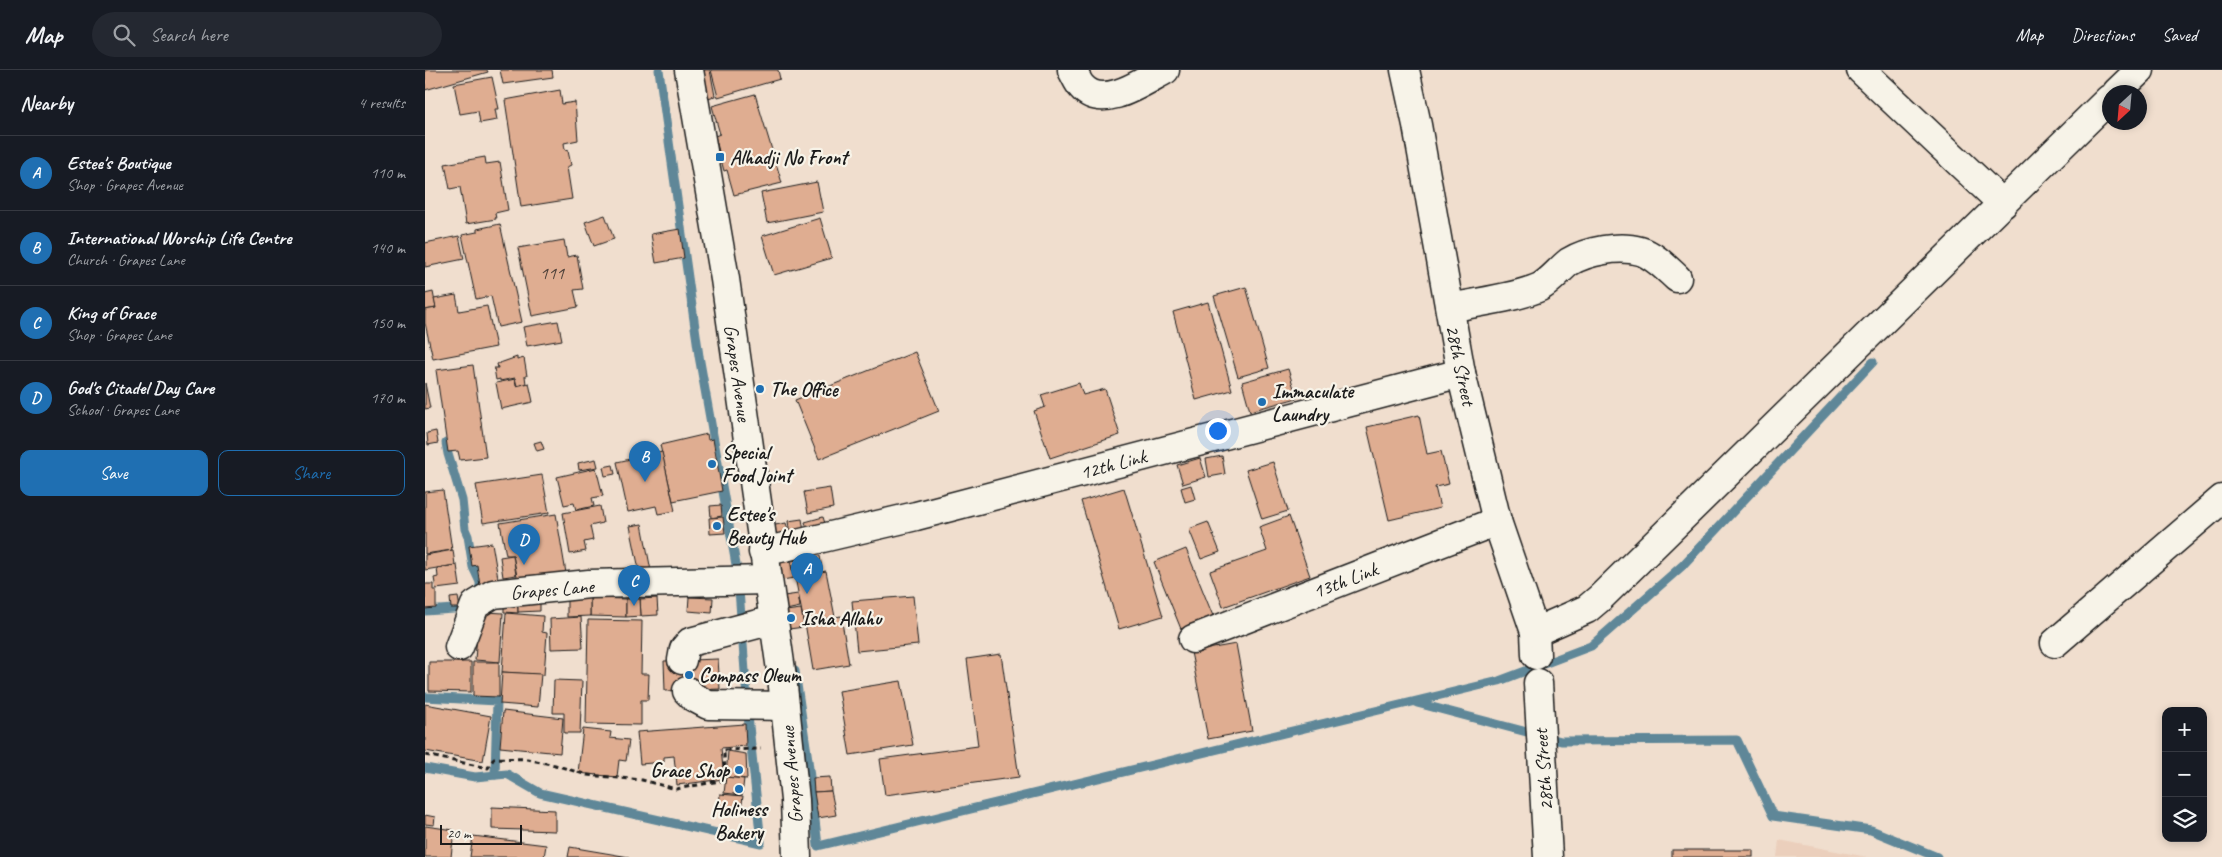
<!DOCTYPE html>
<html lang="en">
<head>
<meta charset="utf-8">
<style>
  :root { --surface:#171b24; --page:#242831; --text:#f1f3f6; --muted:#9ea1a6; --line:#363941; --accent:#1f6fb2 }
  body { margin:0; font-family:Caveat,sans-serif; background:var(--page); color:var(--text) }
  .controls { position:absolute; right:15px; bottom:15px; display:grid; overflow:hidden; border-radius:10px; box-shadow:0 2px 8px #0003 }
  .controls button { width:45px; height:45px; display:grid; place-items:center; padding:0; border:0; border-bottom:1px solid var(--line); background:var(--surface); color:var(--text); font:25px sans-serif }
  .compass { position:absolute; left:1677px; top:15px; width:45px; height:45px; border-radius:50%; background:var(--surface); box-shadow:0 2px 8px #0003; rotate:206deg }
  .scale { position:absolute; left:15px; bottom:12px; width:82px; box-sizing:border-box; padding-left:5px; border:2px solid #1c1c1c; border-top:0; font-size:14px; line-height:18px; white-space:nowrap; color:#1c1c1c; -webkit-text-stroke:4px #f7f3e8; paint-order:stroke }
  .you { position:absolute; left:792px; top:360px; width:18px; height:18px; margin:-12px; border:4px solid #fff; border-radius:50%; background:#1a73e8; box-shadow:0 0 0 8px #1a73e833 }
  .badge { display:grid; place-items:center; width:32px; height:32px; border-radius:50%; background:var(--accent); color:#fff; font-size:16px; font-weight:700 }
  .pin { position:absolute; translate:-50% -41px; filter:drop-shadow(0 1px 2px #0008) }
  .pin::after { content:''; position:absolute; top:26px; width:18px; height:15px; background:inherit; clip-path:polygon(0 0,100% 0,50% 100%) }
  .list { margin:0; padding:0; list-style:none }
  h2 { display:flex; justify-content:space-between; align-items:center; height:65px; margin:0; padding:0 20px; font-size:21px }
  h2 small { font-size:16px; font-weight:400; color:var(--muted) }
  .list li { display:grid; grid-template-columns:32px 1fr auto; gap:15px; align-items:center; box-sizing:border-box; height:75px; padding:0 20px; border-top:1px solid var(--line) }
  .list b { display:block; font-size:19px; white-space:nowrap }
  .list p { margin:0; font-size:16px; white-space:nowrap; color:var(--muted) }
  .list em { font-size:16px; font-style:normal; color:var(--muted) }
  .actions { display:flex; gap:10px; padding:15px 20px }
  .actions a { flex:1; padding:11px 0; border:1px solid var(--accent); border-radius:10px; text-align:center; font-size:18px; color:var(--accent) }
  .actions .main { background:var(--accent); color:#fff }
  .icon { flex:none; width:28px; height:28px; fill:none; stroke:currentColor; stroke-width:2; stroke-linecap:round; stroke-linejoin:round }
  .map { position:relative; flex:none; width:1797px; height:787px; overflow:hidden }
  header { display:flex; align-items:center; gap:30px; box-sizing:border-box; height:70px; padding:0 25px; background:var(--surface); border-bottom:1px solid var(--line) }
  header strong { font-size:24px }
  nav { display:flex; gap:28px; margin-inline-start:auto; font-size:18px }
  .search { width:350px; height:45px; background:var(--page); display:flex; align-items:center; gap:12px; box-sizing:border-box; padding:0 18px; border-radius:28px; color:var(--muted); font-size:19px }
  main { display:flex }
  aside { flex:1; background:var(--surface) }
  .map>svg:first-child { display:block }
</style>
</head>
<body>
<header>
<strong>Map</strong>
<div class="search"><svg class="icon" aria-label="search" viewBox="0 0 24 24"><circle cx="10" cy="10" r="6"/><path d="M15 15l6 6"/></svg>Search here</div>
<nav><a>Map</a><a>Directions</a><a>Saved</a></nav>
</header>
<main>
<aside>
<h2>Nearby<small>4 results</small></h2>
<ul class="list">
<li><span class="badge">A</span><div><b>Estee's Boutique</b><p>Shop · Grapes Avenue</p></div><em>110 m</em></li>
<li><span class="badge">B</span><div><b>International Worship Life Centre</b><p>Church · Grapes Lane</p></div><em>140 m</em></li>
<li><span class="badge">C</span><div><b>King of Grace</b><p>Shop · Grapes Lane</p></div><em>150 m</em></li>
<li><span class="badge">D</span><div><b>God's Citadel Day Care</b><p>School · Grapes Lane</p></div><em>170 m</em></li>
</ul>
<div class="actions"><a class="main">Save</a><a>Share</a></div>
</aside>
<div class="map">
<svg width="1797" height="787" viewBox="0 0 1797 787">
  <rect width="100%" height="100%" fill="#f0dece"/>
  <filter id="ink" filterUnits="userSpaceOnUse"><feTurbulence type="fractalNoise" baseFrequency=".02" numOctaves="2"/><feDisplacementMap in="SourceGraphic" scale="10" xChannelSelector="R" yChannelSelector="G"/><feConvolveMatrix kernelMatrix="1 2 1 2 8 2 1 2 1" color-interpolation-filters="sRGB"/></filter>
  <g filter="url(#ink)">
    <polygon fill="#ebcfbc" points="1354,770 1442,787 1352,787"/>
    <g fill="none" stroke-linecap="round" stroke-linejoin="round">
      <g stroke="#5e8798" stroke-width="9">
        <polyline points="21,373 23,384 37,430 40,459 43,466 48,497 55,512 55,517 48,526"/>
        <polyline points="0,541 43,538"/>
        <polyline points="370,601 383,690 393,776 1074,611 1166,576 1257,496 1448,292"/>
        <polyline points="0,627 72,631 70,705"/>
        <polyline points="992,633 1136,671 1312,670 1348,746 1446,760 1512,787"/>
        <polyline points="0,698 50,707 82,704 115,723 336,773 324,656 313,506 274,286 234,0"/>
      </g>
    </g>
    <g fill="#dfad91" stroke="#1c1c1c">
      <polygon points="0,0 62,0 63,2 0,20"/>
      <polygon points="75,0 127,0 128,7 78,14"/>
      <polygon points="273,0 285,0 290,26 279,29"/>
      <polygon points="286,0 353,0 355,9 293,27"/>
      <polygon points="67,7 74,39 70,39 72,50 55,53 53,41 35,44 29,14"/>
      <polygon points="135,20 137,34 150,32 153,70 139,73 140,80 143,81 146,95 142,97 147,129 96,137 80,30"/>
      <polygon points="330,24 357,113 309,125 302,100 299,101 290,66 295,64 287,36"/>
      <polygon points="60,87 61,94 75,92 83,140 70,143 71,149 41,154 35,117 25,119 20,94"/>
      <polygon points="392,112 398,142 342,153 336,123"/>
      <polygon points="180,145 189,169 169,176 160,152"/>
      <polygon points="395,148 407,188 349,205 337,166"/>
      <polygon points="75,154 97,252 73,257 66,226 51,229 37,165 52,162 52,159"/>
      <polygon points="255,159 259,188 231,193 226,164"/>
      <polygon points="34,166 39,189 0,197 0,173"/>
      <polygon points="139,170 142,187 152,185 158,219 149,220 153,237 107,246 93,178"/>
      <polygon points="821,217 844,298 813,307 789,226"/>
      <polygon points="8,222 11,238 0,240 0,224"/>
      <polygon points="31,225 34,241 62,236 71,277 8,289 0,253 0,240 11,238 9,229"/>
      <polygon points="783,232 807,320 771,330 748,242"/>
      <polygon points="133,251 137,270 102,276 98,257"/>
      <polygon points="490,282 514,341 394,389 370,330"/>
      <polygon points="92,287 92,290 99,288 102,306 100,306 101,314 92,316 90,308 75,311 75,309 71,310 69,298 73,298 72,294"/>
      <polygon points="48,295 61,387 35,390 33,381 23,382 11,300"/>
      <polygon points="863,299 872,328 825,341 817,312"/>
      <polygon points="90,309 91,316 104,313 108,332 76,339 71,313"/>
      <polygon points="0,313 5,338 0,339"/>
      <polygon points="654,313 658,325 680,319 695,365 625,388 609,341 620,337 616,325"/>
      <polygon points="994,345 1002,384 1016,381 1024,414 1010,417 1015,438 964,450 942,357"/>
      <polygon points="11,361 13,373 3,375 2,363"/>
      <polygon points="282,364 283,370 288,369 297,421 248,431 235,375"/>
      <polygon points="116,371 119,379 112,381 109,373"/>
      <polygon points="237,382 250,441 233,444 231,436 203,442 192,392"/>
      <polygon points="797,386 800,404 784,407 781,389"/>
      <polygon points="775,388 781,407 758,414 752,395"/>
      <polygon points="171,389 173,397 154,400 153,393"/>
      <polygon points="848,392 863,441 837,449 821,400"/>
      <polygon points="188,395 190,404 180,406 178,397"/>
      <polygon points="171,398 178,426 167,428 169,436 151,440 149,433 139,435 132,407"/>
      <polygon points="117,405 124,443 58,453 51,415"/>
      <polygon points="766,415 770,429 760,432 756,418"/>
      <polygon points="405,418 408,438 383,443 379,422"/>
      <polygon points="699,418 738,546 694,559 656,431"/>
      <polygon points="18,420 27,480 0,484 0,422"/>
      <polygon points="296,435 297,446 286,448 285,436"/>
      <polygon points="175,436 178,453 165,456 168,470 159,472 161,481 145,484 138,443"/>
      <polygon points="131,444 142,509 94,517 88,485 81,485 75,453"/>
      <polygon points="864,446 885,506 798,537 785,501 842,481 834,457"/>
      <polygon points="298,447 300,463 285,464 284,448"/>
      <polygon points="398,447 402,460 384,465 380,452"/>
      <polygon points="377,449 379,462 365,464 363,451"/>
      <polygon points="783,452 795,482 776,489 764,459"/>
      <polygon points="361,453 364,464 347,467 345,456"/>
      <polygon points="217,454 227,506 216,509 205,456"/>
      <polygon points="67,473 75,520 56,523 52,495 47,496 44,476"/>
      <polygon points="761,479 788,546 756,559 729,492"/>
      <polygon points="28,480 30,495 0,500 0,485"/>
      <polygon points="88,485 91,505 78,507 75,487"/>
      <polygon points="395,486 397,499 368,504 366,491"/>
      <polygon points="365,491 369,508 357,510 353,493"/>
      <polygon points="32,495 35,516 11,519 9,508 13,507 12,498"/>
      <polygon points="401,501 410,547 379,553 370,507"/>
      <polygon points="0,514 8,514 8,520 11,520 11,538 0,539"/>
      <polygon points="373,524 375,537 361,540 359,526"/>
      <polygon points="488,526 493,575 432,581 427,531"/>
      <polygon points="33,527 35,538 26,538 25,528"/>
      <polygon points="264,527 288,528 287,543 263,541"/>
      <polygon points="165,528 201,529 201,547 165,546"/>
      <polygon points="165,528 165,546 142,547 142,529"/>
      <polygon points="232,528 233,545 216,546 215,529"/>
      <polygon points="201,529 215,529 216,546 201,547"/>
      <polygon points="93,530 93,543 79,542 79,531"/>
      <polygon points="93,530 115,530 115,541 93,542"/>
      <polygon points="376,539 379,557 364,559 361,541"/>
      <polygon points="62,542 78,543 75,592 50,590 53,551"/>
      <polygon points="81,543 118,546 117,562 122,563 119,605 77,602"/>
      <polygon points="416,546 424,594 388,600 380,553"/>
      <polygon points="156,547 158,578 126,579 125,549"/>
      <polygon points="163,550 217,551 216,604 224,604 223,630 216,630 216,655 161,654"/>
      <polygon points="811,574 827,661 783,669 766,582"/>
      <polygon points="576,584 594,707 460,725 455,689 553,676 542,589"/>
      <polygon points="293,589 295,619 240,621 239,591"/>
      <polygon points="4,592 46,592 46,622 4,621"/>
      <polygon points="48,592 74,592 74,627 48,626"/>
      <polygon points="77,602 116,604 113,637 75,634"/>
      <polygon points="129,610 157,611 155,663 139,663 139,643 128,643"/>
      <polygon points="476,611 488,675 425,685 414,621"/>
      <polygon points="0,634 66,646 58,691 0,681"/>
      <polygon points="78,641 138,648 135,683 75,677"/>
      <polygon points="320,654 321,676 296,678 299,709 252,715 249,686 239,687 239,692 215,694 212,662"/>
      <polygon points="158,659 186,662 185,668 204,670 201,691 194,690 192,707 153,703"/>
      <polygon points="303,681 321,684 322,709 301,707"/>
      <polygon points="301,707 319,709 317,725 299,723"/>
      <polygon points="405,707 406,721 389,722 388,708"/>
      <polygon points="406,721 411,745 393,748 389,722"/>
      <polygon points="295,724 318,726 316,741 294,739"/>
      <polygon points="67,737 130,740 130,761 67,759"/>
      <polygon points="0,745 10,747 9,755 0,754"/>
      <polygon points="0,756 29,760 26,787 0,787"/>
      <polygon points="48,766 121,775 119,787 45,787"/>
      <polygon points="145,777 204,787 143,787"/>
      <rect x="1247" y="780" width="81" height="7"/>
    </g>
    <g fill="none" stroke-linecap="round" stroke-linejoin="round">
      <defs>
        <g id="minor">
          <polyline points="264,0 300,209 357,607 370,730 372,787"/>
          <path d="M647,0C650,5 653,13 657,17C678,41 719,11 740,0"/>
          <polyline points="980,0 992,55 1036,303 1072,451 1110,562 1111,585"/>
          <polyline points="1436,0 1578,134"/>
          <polyline points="1692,22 1715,0"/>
          <path d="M1025,238C1051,232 1091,228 1115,217C1126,211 1134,200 1144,192C1162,181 1194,175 1215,181C1229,185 1241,198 1252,208"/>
          <polyline points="338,482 491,446 1036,303"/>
          <polyline points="1110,562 1162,539 1175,528 1684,29"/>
          <polyline points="768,569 1072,451"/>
          <polyline points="1630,573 1797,429"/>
          <polyline points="34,577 50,535 68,524 164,514 342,510"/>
          <polyline points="257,590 259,579 265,572 348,550"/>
          <polyline points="1113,613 1123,787"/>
          <polyline points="262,621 268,627 283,635 360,636"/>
        </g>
      </defs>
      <use href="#minor" stroke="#1c1c1c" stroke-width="31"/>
      <polyline stroke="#1c1c1c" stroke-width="3" stroke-dasharray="5 4" stroke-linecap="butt" points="0,685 63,698 69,688 102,689 130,695 162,705 217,710 251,719 300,710 299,680 336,679"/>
      <use href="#minor" stroke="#f7f3e8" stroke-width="28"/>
    </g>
  </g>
  <g fill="#1f6fb2" stroke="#f7f3e8" stroke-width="2">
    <rect x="290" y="82" width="10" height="10" rx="2.5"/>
    <circle cx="335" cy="319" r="5"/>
    <circle cx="837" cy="332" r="5"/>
    <circle cx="287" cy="394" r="5"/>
    <circle cx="292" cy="456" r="5"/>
    <circle cx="366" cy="548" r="5"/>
    <circle cx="264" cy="605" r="5"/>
    <circle cx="314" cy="700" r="5"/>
    <circle cx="314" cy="719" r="5"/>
  </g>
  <g text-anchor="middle" stroke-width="4.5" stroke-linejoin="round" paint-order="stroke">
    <g font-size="18" fill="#4d4039">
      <text x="127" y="209">111</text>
    </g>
    <g font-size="20" font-weight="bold" fill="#1c1c1c" stroke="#f7f3e8" text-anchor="start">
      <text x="305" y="94">Alhadji No Front</text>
      <text x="345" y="326">The Office</text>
      <text x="847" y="328">Immaculate<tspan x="847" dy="23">Laundry</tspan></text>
      <text x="297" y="389">Special<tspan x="297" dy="23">Food Joint</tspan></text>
      <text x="302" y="451">Estee's<tspan x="302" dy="23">Beauty Hub</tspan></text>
      <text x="376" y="555">Isha Allahu</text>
      <text x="274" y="612">Compass Oleum</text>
      <text x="304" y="707" text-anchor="end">Grace Shop</text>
      <text x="314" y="746" text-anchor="middle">Holiness<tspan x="314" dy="23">Bakery</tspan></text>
    </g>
    <g font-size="20" fill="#1c1c1c" stroke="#f7f3e8">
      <text transform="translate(1036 295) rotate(78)" y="7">28th Street</text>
      <text transform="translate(313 303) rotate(82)" y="7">Grapes Avenue</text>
      <text transform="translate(688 394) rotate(-15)" y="7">12th Link</text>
      <text transform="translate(920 510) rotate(-21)" y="7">13th Link</text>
      <text transform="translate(127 519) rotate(-5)" y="7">Grapes Lane</text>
      <text transform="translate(1118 700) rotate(-94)" y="7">28th Street</text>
      <text transform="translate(366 705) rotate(-95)" y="7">Grapes Avenue</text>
    </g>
  </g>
</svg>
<div class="controls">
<button>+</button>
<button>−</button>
<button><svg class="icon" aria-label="layers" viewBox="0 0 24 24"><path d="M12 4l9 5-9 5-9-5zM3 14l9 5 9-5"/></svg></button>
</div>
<svg class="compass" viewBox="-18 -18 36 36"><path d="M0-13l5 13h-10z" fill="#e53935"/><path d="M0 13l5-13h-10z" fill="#9ea1a6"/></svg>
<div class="scale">20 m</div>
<div class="you"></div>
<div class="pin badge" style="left:382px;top:524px">A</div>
<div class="pin badge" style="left:220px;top:412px">B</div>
<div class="pin badge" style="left:209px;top:536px">C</div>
<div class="pin badge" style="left:99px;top:495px">D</div>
</div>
</main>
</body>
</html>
